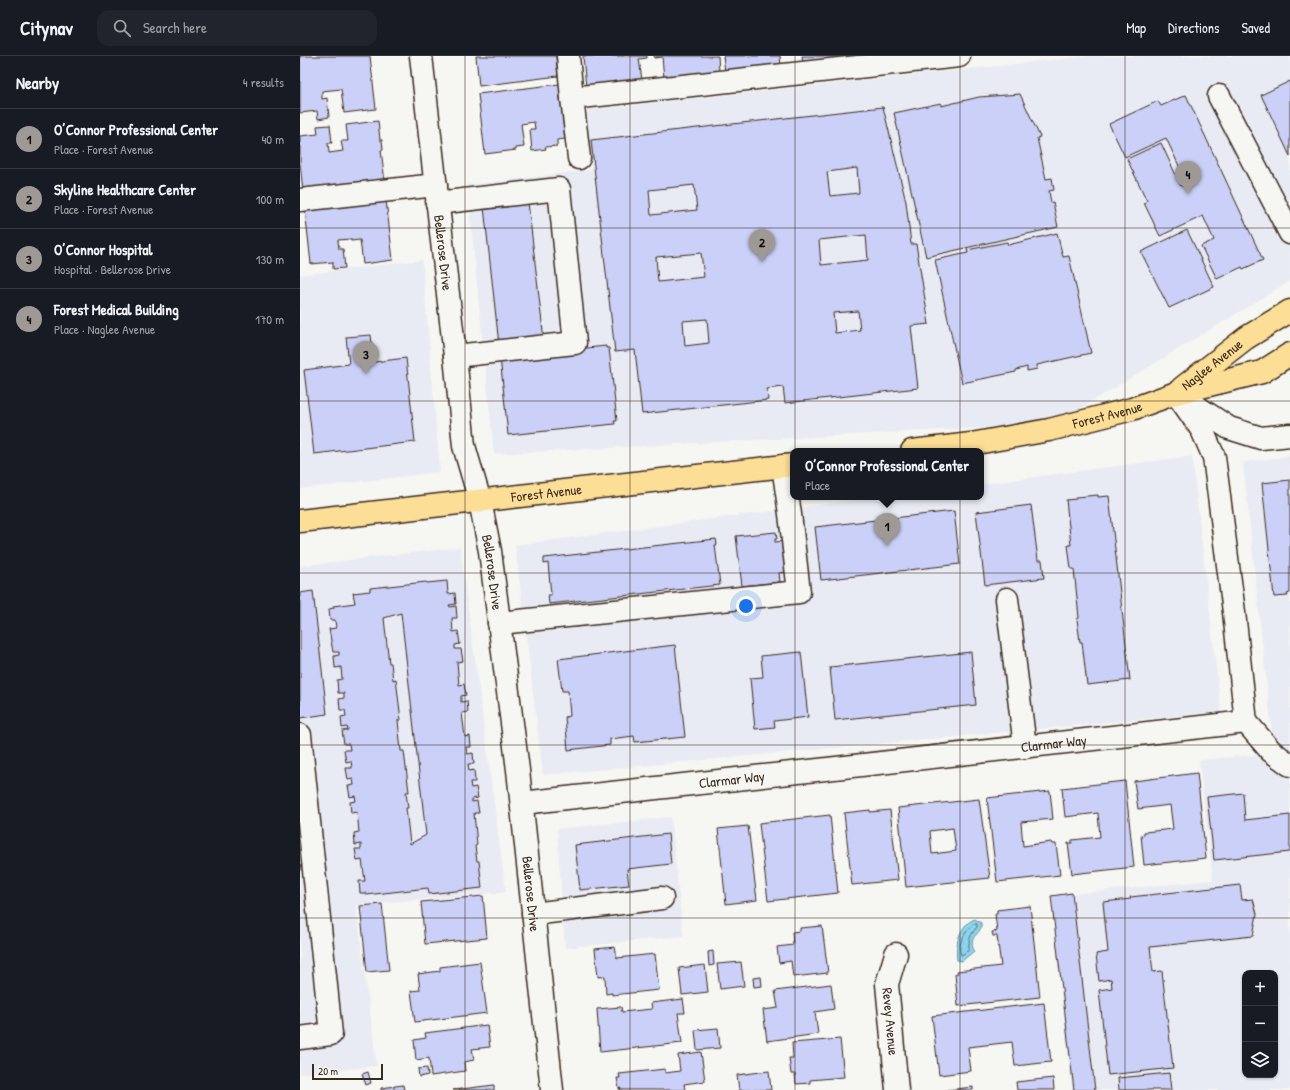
<!DOCTYPE html>
<html lang="en">
<head>
<meta charset="utf-8">
<style>
  :root { --surface:#171b24; --page:#20242c; --text:#f1f3f6; --muted:#9ea1a6; --line:#363941; --accent:#9f9995 }
  body { margin:0; font-family:"Patrick Hand",sans-serif; background:var(--page); color:var(--text) }
  .controls { position:absolute; right:12px; bottom:12px; display:grid; overflow:hidden; border-radius:8px; box-shadow:0 1px 3px #0004 }
  .controls button { width:36px; height:36px; display:grid; place-items:center; padding:0; border:0; border-bottom:1px solid var(--line); background:var(--surface); color:var(--text); font:20px sans-serif }
  .scale { position:absolute; left:12px; bottom:10px; width:71px; box-sizing:border-box; padding-left:4px; border:2px solid #3b2a1e; border-top:0; font-size:11px; line-height:14px; white-space:nowrap; color:#3b2a1e; -webkit-text-stroke:3px #f6f6f2; paint-order:stroke }
  .you { position:absolute; left:446px; top:550px; width:14px; height:14px; margin:-10px; border:3px solid #fff; border-radius:50%; background:#1a73e8; box-shadow:0 0 0 6px #1a73e833 }
  .badge { display:grid; place-items:center; width:26px; height:26px; border-radius:50%; background:var(--accent); color:#111; font-size:13px; font-weight:700 }
  .pin { position:absolute; translate:-50% -33px; filter:drop-shadow(0 1px 2px #0008) }
  .pin::after { content:''; position:absolute; top:21px; width:14px; height:12px; background:inherit; clip-path:polygon(0 0,100% 0,50% 100%) }
  .popup { position:absolute; left:490px; top:392px; width:194px; height:52px; box-sizing:border-box; display:grid; place-content:center; border-radius:8px; background:var(--surface); filter:drop-shadow(0 1px 3px #0005); font-size:13px; white-space:nowrap; color:var(--muted) }
  .popup b { font-size:15px; color:var(--text) }
  .popup::after { content:''; position:absolute; left:50%; top:100%; margin-left:-8px; border:8px solid transparent; border-top-color:var(--surface) }
  .list { margin:0; padding:0; list-style:none }
  h2 { display:flex; justify-content:space-between; align-items:center; height:52px; margin:0; padding:0 16px; font-size:17px }
  h2 small { font-size:13px; font-weight:400; color:var(--muted) }
  .list li { display:grid; grid-template-columns:26px 1fr auto; gap:12px; align-items:center; box-sizing:border-box; height:60px; padding:0 16px; border-top:1px solid var(--line) }
  .list b { display:block; font-size:15px; white-space:nowrap }
  .list p { margin:0; font-size:13px; white-space:nowrap; color:var(--muted) }
  .list em { font-size:13px; font-style:normal; color:var(--muted) }
  .icon { flex:none; width:22px; height:22px; fill:none; stroke:currentColor; stroke-width:2; stroke-linecap:round; stroke-linejoin:round }
  .map { position:relative; flex:none; width:990px; height:1034px; overflow:hidden }
  header { display:flex; align-items:center; gap:24px; box-sizing:border-box; height:56px; padding:0 20px; background:var(--surface); border-bottom:1px solid var(--line) }
  header strong { font-size:19px }
  nav { display:flex; gap:22px; margin-inline-start:auto; font-size:14px }
  .search { width:280px; height:36px; background:var(--page); display:flex; align-items:center; gap:10px; box-sizing:border-box; padding:0 14px; border-radius:12px; color:var(--muted); font-size:15px }
  main { display:flex }
  aside { flex:1; background:var(--surface) }
  .map>svg:first-child { display:block }
</style>
</head>
<body>
<header>
<strong>Citynav</strong>
<div class="search"><svg class="icon" aria-label="search" viewBox="0 0 24 24"><circle cx="10" cy="10" r="6"/><path d="M15 15l6 6"/></svg>Search here</div>
<nav><a>Map</a><a>Directions</a><a>Saved</a></nav>
</header>
<main>
<aside>
<h2>Nearby<small>4 results</small></h2>
<ul class="list">
<li><span class="badge">1</span><div><b>O’Connor Professional Center</b><p>Place · Forest Avenue</p></div><em>40 m</em></li>
<li><span class="badge">2</span><div><b>Skyline Healthcare Center</b><p>Place · Forest Avenue</p></div><em>100 m</em></li>
<li><span class="badge">3</span><div><b>O’Connor Hospital</b><p>Hospital · Bellerose Drive</p></div><em>130 m</em></li>
<li><span class="badge">4</span><div><b>Forest Medical Building</b><p>Place · Naglee Avenue</p></div><em>170 m</em></li>
</ul>
</aside>
<div class="map">
<svg width="990" height="1034" viewBox="0 0 990 1034">
  <rect width="100%" height="100%" fill="#f6f6f2"/>
  <filter id="ink" filterUnits="userSpaceOnUse"><feTurbulence type="fractalNoise" baseFrequency=".025" numOctaves="2"/><feDisplacementMap in="SourceGraphic" scale="8" xChannelSelector="R" yChannelSelector="G"/><feConvolveMatrix kernelMatrix="1 2 1 2 8 2 1 2 1" color-interpolation-filters="sRGB"/></filter>
  <g filter="url(#ink)">
    <g fill="#e9ebf4" fill-rule="evenodd">
      <polygon points="790,0 990,0 990,225 755,368 194,398 167,129 291,114 287,54"/>
      <polygon points="122,204 140,416 0,433 0,219"/>
      <polygon points="892,400 921,656 243,719 215,489 579,441 681,441 681,428"/>
      <path d="M990,400V1034H772L751,840L913,824L899,704L974,697L943,406ZM945,917H975V1019H945Z"/>
      <polygon points="160,491 206,836 56,849 77,1010 0,1018 0,510"/>
      <polygon points="371,761 383,880 265,892 257,773"/>
    </g>
    <path fill="#8cd4ed" stroke="#6c909a" d="M675,863L681,867C683,879 667,878 674,895L662,905L657,904C655,889 659,869 675,863Z"/>
    <g fill="none" stroke-linecap="round" stroke-linejoin="round">
      <path stroke="#5b6e71" stroke-width="1" d="M674,868H677V871C671,878 668,883 669,894L663,898L661,899C657,888 665,875 674,868Z"/>
    </g>
    <g fill="#cbd0f8" stroke="#3b2a1e" fill-rule="evenodd">
      <polygon points="0,0 70,0 76,53 44,57 41,33 22,35 22,43 27,42 29,61 18,63 17,55 0,57"/>
      <polygon points="176,0 256,0 258,20 179,30"/>
      <polygon points="283,0 347,0 347,2 339,3 342,24 286,31"/>
      <polygon points="354,0 418,0 419,16 364,22 362,1 354,2"/>
      <polygon points="423,0 480,0 481,10 425,16"/>
      <polygon points="502,0 558,0 503,7"/>
      <polygon points="990,25 990,100 961,39"/>
      <polygon points="259,28 265,83 257,84 257,90 245,91 246,93 232,95 230,73 235,73 234,66 221,68 224,91 216,92 216,94 185,98 178,38"/>
      <polygon points="720,38 740,81 737,82 746,123 752,122 754,134 749,135 751,147 753,146 758,171 626,201 594,57 641,47 641,50 679,41"/>
      <polygon points="886,39 963,204 943,213 942,211 917,223 901,190 914,184 903,160 860,180 844,147 847,145 827,103 861,87 881,130 887,127 866,82 825,101 809,68 858,45 861,50"/>
      <path d="M583,51L606,146L611,188H616L629,268L611,270L618,332L485,347L483,331L467,333L468,344L342,358L335,294L315,296L291,84ZM557,112L559,137L530,140L527,116ZM394,129L397,154L351,159L349,134ZM566,179L568,204L521,209L519,184ZM401,197L404,221L358,226L356,201ZM558,255L560,274L535,277L533,257ZM407,263L409,287L385,290L383,265Z"/>
      <polygon points="78,65 80,84 82,84 83,94 81,94 85,126 3,136 0,107 0,80 18,78 17,70 30,69 32,87 28,87 29,97 43,95 41,85 48,85 46,69"/>
      <polygon points="86,144 93,204 63,208 60,184 51,185 51,183 38,184 39,193 43,193 45,212 33,213 33,206 11,208 5,153"/>
      <polygon points="228,146 244,284 199,289 184,151"/>
      <polygon points="887,174 914,231 869,252 841,196"/>
      <polygon points="757,177 763,201 769,200 791,297 737,309 737,313 727,315 727,311 716,314 716,316 662,327 635,204 668,197 667,194 707,186 708,189"/>
      <polygon points="71,279 74,306 106,302 115,386 14,398 4,314 49,308 46,281"/>
      <polygon points="306,290 306,292 309,292 317,365 314,365 315,368 208,379 200,301"/>
      <polygon points="990,424 990,537 987,538 988,540 974,541 962,427"/>
      <polygon points="798,439 798,441 809,440 830,624 787,629 782,586 780,586 777,563 779,562 774,513 771,513 768,489 771,489 766,444 776,443 776,441"/>
      <polygon points="731,449 738,504 742,504 744,522 685,529 676,456"/>
      <polygon points="654,455 660,508 521,524 515,471"/>
      <polygon points="476,476 477,483 475,483 475,486 485,485 488,516 479,517 480,526 442,530 436,480"/>
      <polygon points="416,483 417,489 415,489 420,529 249,548 248,539 251,539 248,507 244,508 244,502"/>
      <path d="M147,525L148,538L155,537L156,548L149,549L150,551L156,550L157,562H152L153,576L158,575L160,588L155,589V593H161L163,605L157,606L159,629L164,628L166,639L161,640V646L167,645L168,656L162,657L165,681L170,680L171,691H166L167,698L173,697L174,708H168L169,715L174,714L175,726H170L171,732L176,731L178,742L172,743V746L177,745L179,757H174L177,789L175,790L177,805H179L182,832L129,838L128,832L66,839V837H60L59,825H65L62,804L57,805L55,793H61V788L55,789L54,777L59,776L57,756L51,757L50,746L56,745L55,740L50,741L48,730L54,729L53,723L48,724L46,712H52L51,705L46,706L44,694H50L49,688H44L42,675L48,674L47,671L42,672L41,661L46,660L45,654H40L39,643L44,642V637H38L37,624L42,623L41,611L35,612L34,600L39,599V596H33L29,573L36,572L35,564H30L29,553L34,552L33,550L55,547L53,537L70,535V532L126,526L127,527ZM101,557L126,779L110,788L106,752H108L106,736H109L104,695H101L98,664H101L96,623L93,624L91,607H89L84,562Z"/>
      <polygon points="13,535 27,658 0,662 0,537"/>
      <polygon points="375,589 385,681 335,686 334,680 310,683 310,689 268,694 265,661 270,660 268,635 262,635 258,603"/>
      <polygon points="501,596 508,661 474,665 475,671 455,673 450,622 463,621 461,600"/>
      <polygon points="671,596 676,649 535,664 530,611"/>
      <polygon points="897,717 906,802 844,809 841,779 844,778 844,776 873,773 870,749 838,753 834,725"/>
      <polygon points="825,725 834,811 772,818 768,787 772,787 772,784 800,781 798,757 765,761 762,732"/>
      <polygon points="750,735 753,763 721,766 723,790 751,786 752,788 756,788 760,819 697,826 687,742"/>
      <polygon points="943,737 945,764 990,759 990,796 914,804 907,741"/>
      <path d="M679,743L690,822L606,831L598,752ZM653,772L656,795L632,798L630,775Z"/>
      <polygon points="570,754 570,756 590,754 598,824 552,829 544,757"/>
      <polygon points="530,759 538,837 468,845 459,767"/>
      <polygon points="448,770 457,844 426,848 418,773"/>
      <polygon points="368,778 371,808 327,813 329,829 280,834 275,789"/>
      <polygon points="940,829 942,844 953,843 957,858 953,880 850,891 853,916 862,915 873,1012 808,1019 799,934 812,932 811,923 799,925 796,898 808,896 803,846 831,843 830,841"/>
      <polygon points="772,837 795,1034 774,1034 751,840"/>
      <polygon points="183,840 187,882 125,888 121,846"/>
      <polygon points="82,848 89,914 67,916 60,850"/>
      <polygon points="730,850 740,941 658,950 655,918 658,917 657,915 701,910 697,880 693,880 692,876 697,875 695,858 697,858 697,854"/>
      <polygon points="522,870 528,917 493,921 491,905 479,907 477,891 493,889 492,876 500,875 500,872"/>
      <polygon points="315,891 317,902 355,898 359,934 312,939 312,937 306,938 305,920 298,921 295,893"/>
      <polygon points="413,895 414,909 409,910 408,896"/>
      <polygon points="180,906 187,957 115,966 111,935 120,934 118,918 140,915 140,911"/>
      <polygon points="441,906 444,930 420,933 417,908"/>
      <polygon points="405,909 408,936 382,939 379,912"/>
      <polygon points="461,921 462,930 454,931 453,922"/>
      <polygon points="531,928 534,953 515,956 518,978 467,985 463,954 478,952 475,935"/>
      <polygon points="383,943 385,957 378,957 382,987 300,996 297,953 321,951 322,956 352,953 351,947"/>
      <polygon points="744,947 751,1006 715,1010 712,986 668,991 671,1015 639,1019 632,960"/>
      <polygon points="187,969 190,991 172,993 174,1004 164,1006 165,1015 131,1020 129,1002 116,1004 114,984 126,982 125,977"/>
      <polygon points="418,972 420,992 397,994 395,974"/>
      <polygon points="540,983 544,1021 510,1024 510,1027 496,1028 495,1018 491,1018 489,1002 493,1002 492,987"/>
      <polygon points="401,996 405,1025 384,1028 385,1034 320,1034 321,1032 319,1033 317,1022 320,1022 319,1018 365,1013 365,1017 380,1015 378,999"/>
      <polygon points="127,1012 128,1019 119,1021 118,1013"/>
      <polygon points="469,1015 471,1034 439,1034 437,1019"/>
      <polygon points="68,1016 71,1027 66,1029 62,1018"/>
      <polygon points="869,1017 871,1034 819,1034 818,1022"/>
      <polygon points="753,1022 754,1034 717,1034 716,1026"/>
      <polygon points="103,1029 104,1034 81,1034 81,1032"/>
      <polygon points="194,1029 194,1034 153,1034"/>
      <polygon points="673,1031 673,1034 647,1034"/>
    </g>
    <g fill="none" stroke-linecap="round" stroke-linejoin="round">
      <defs>
        <g id="minor">
          <path id="s1" d="M121,0L155,300L164,390L180,445L190,495L218,714L252,1034"/>
          <polyline points="268,0 272,42"/>
          <polyline points="919,40 990,177"/>
          <polyline points="279,102 272,42 659,0"/>
          <polyline points="0,144 136,129"/>
          <polyline points="137,147 259,133 275,287 155,300"/>
          <polyline points="885,343 929,372 961,382 990,379"/>
          <polyline points="707,543 725,691"/>
          <polyline points="199,567 499,536 490,458 483,410"/>
          <polyline points="946,666 971,695 990,709"/>
          <polyline points="0,679 31,978 0,982"/>
          <path id="s2" d="M222,747L946,666L934,556L914,401L902,374L876,337"/>
          <polyline points="233,858 362,842"/>
          <path id="s3" d="M596,898L587,928L597,1034"/>
        </g>
        <g id="major">
          <path id="s4" d="M882,332L946,282L990,255"/>
          <path id="s5" d="M612,395L671,388L749,374L832,353L876,337L962,316L990,298"/>
          <path id="s6" d="M0,465L493,409"/>
        </g>
      </defs>
      <use href="#minor" stroke="#3b2a1e" stroke-width="25"/>
      <use href="#major" stroke="#3b2a1e" stroke-width="25"/>
      <use href="#minor" stroke="#f6f6f2" stroke-width="22"/>
      <use href="#major" stroke="#fcde96" stroke-width="22"/>
    </g>
  </g>
  <path fill="none" stroke="#3b2a1e" stroke-width="1" stroke-opacity="0.55" d="M165,0V1034M330,0V1034M495,0V1034M660,0V1034M825,0V1034M0,172H990M0,345H990M0,517H990M0,689H990M0,862H990"/>
  <g text-anchor="middle" stroke-width="3" stroke-linejoin="round" paint-order="stroke">
    <g font-size="14" fill="#3b2a1e" stroke="#f6f6f2">
      <text dy="5" stroke="none"><textPath href="#s1" startOffset="198">Bellerose Drive</textPath></text>
      <text dy="5" stroke="none"><textPath href="#s4" startOffset="38">Naglee Avenue</textPath></text>
      <text dy="5" stroke="none"><textPath href="#s5" startOffset="199">Forest Avenue</textPath></text>
      <text dy="5" stroke="none"><textPath href="#s6" startOffset="248">Forest Avenue</textPath></text>
      <text dy="5" stroke="none"><textPath href="#s1" startOffset="522">Bellerose Drive</textPath></text>
      <text dy="5" stroke="none"><textPath href="#s2" startOffset="535">Clarmar Way</textPath></text>
      <text dy="5" stroke="none"><textPath href="#s2" startOffset="211">Clarmar Way</textPath></text>
      <text dy="5" stroke="none"><textPath href="#s1" startOffset="846">Bellerose Drive</textPath></text>
      <text dy="5" stroke="none"><textPath href="#s3" startOffset="69">Revey Avenue</textPath></text>
    </g>
  </g>
</svg>
<div class="controls">
<button>+</button>
<button>−</button>
<button><svg class="icon" aria-label="layers" viewBox="0 0 24 24"><path d="M12 4l9 5-9 5-9-5zM3 14l9 5 9-5"/></svg></button>
</div>
<div class="scale">20 m</div>
<div class="you"></div>
<div class="pin badge" style="left:587px;top:490px">1</div>
<div class="popup"><b>O’Connor Professional Center</b>Place</div>
<div class="pin badge" style="left:462px;top:206px">2</div>
<div class="pin badge" style="left:66px;top:318px">3</div>
<div class="pin badge" style="left:888px;top:138px">4</div>
</div>
</main>
</body>
</html>
